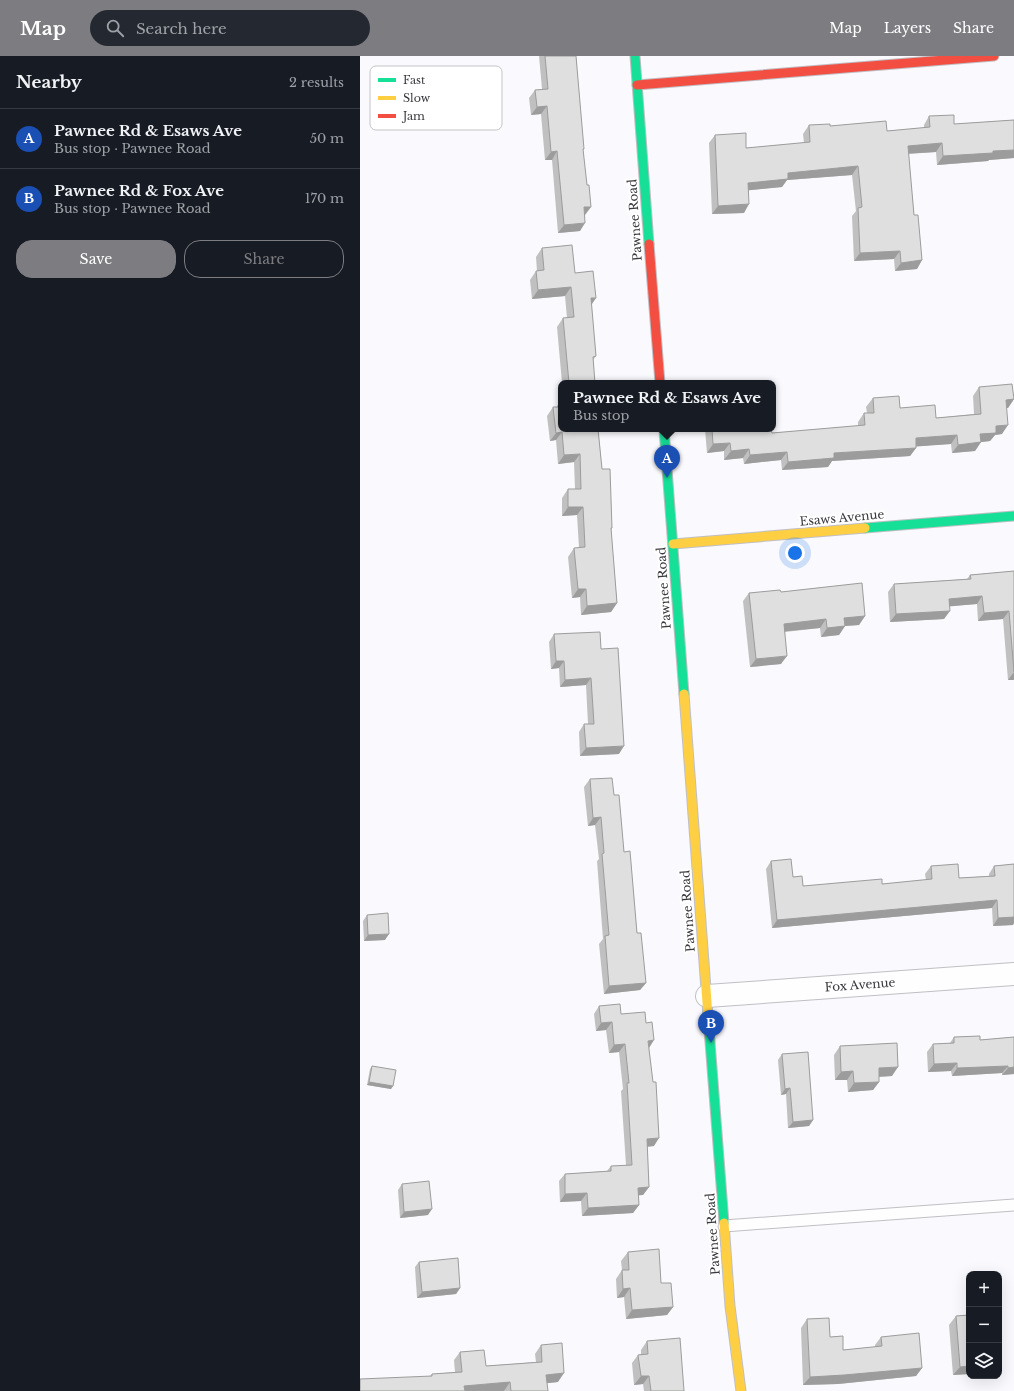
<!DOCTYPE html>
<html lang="en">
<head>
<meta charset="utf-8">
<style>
  :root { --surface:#171b24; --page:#242831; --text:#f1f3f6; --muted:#9ea1a6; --line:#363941; --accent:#7d7c81 }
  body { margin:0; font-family:"Libre Baskerville",serif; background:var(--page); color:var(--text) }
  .controls { position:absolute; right:12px; bottom:12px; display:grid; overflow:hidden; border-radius:8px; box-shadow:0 4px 16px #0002 }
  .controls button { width:36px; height:36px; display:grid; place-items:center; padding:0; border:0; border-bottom:1px solid var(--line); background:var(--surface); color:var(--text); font:20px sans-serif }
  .you { position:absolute; left:435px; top:497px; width:14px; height:14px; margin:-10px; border:3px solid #fff; border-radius:50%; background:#1a73e8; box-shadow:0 0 0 6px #1a73e833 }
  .badge { display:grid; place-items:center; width:26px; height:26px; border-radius:50%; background:var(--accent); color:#fff; font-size:13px; font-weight:700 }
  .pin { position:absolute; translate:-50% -33px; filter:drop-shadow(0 1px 2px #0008) }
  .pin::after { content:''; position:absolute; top:21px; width:14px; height:12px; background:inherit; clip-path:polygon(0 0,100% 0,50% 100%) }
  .popup { position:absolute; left:198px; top:324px; width:218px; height:52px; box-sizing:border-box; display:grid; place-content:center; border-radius:8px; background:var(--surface); filter:drop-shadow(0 1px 3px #0005); font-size:13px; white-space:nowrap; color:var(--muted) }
  .popup b { font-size:15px; color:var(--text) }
  .popup::after { content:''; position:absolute; left:50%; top:100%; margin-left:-8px; border:8px solid transparent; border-top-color:var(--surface) }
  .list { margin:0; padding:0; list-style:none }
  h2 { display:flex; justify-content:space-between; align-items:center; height:52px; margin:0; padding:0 16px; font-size:17px }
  h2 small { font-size:13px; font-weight:400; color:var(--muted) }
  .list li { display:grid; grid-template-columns:26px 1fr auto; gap:12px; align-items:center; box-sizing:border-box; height:60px; padding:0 16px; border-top:1px solid var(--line) }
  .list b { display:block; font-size:15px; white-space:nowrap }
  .list p { margin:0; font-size:13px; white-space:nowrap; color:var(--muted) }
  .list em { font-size:13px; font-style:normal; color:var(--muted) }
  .actions { display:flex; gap:8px; padding:12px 16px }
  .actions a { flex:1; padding:9px 0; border:1px solid var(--accent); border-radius:16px; text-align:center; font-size:14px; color:var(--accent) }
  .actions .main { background:var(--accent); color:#fff }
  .icon { flex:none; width:22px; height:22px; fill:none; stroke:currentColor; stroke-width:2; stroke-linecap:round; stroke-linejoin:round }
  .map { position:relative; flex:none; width:654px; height:1335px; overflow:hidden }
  header { display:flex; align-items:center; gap:24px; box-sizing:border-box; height:56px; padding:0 20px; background:var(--accent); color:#fff }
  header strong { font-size:19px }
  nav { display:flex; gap:22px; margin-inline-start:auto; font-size:14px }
  .search { width:280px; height:36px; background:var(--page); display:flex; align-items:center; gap:10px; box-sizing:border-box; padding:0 14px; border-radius:22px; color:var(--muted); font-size:15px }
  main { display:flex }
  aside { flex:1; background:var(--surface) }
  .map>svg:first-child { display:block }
</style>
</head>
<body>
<header>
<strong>Map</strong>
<div class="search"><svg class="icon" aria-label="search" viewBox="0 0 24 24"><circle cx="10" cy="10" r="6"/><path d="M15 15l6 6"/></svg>Search here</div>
<nav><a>Map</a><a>Layers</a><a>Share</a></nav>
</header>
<main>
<aside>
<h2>Nearby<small>2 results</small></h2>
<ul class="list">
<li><span class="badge" style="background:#1a4fb4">A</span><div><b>Pawnee Rd &amp; Esaws Ave</b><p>Bus stop · Pawnee Road</p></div><em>50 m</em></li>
<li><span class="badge" style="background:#1a4fb4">B</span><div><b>Pawnee Rd &amp; Fox Ave</b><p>Bus stop · Pawnee Road</p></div><em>170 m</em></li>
</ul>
<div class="actions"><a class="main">Save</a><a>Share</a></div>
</aside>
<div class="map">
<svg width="654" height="1335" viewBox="0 0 654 1335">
  <rect width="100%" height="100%" fill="#faf9fd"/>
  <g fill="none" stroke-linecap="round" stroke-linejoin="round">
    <defs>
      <polyline id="lane" points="364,1170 654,1149"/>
      <polyline id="street" points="347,940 654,918"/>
      <g id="fast">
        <polyline points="275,0 289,188"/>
        <polyline points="304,373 324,638"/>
        <polyline points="505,472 654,460"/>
        <polyline points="348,960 364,1167"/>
      </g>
      <g id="slow">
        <polyline points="313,488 505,472"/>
        <polyline points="324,638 348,960"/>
        <polyline points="364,1167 370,1250 381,1335"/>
      </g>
      <g id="jam">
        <polyline points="277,29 634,0"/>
        <polyline points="289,188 300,327"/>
      </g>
    </defs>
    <use href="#lane" stroke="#c0bfc4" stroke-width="13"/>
    <use href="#street" stroke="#c0bfc4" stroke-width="24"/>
    <use href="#fast" stroke="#c0bfc4" stroke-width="11"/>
    <use href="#slow" stroke="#c0bfc4" stroke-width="11"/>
    <use href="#jam" stroke="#c0bfc4" stroke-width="11"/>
    <use href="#lane" stroke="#fefeff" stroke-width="11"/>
    <use href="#street" stroke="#fefeff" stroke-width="22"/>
    <use href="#fast" stroke="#16e098" stroke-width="9"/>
    <use href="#slow" stroke="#ffcf43" stroke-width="9"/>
    <use href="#jam" stroke="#f24e42" stroke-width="9"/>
  </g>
  <g fill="#bfc0bf">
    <polygon points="179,0 216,0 223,94 225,159 220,175 198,177 192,104 185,104 181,58 171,59 169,42 175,34 182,33"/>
    <polygon points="569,60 594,68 654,64 654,102 629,104 628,105 577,109 576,96 548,98 554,159 562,204 557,213 535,215 534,203 494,205 492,160 496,155 492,119 427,124 422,131 389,134 384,157 352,158 349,87 355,79 386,92 444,87 443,78 449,69 470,70 527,75 564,72 564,69"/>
    <polygon points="182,192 215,217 231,248 236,300 233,304 235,327 202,327 197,271 203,262 207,262 205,240 172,243 170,224 176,215 177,215 176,201"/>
    <polygon points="619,331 654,343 648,352 646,352 642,378 635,379 630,385 621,386 615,395 592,397 591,388 556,390 556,392 550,400 472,405 468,411 422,414 421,404 384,408 383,402 364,404 364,395 347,397 345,373 411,373 412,377 498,370 498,366 504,357 507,357 506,351 513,342 540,352 576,362 614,358 613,340"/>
    <polygon points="201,344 201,373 238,373 242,413 252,472 251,474 257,547 251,556 221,559 220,541 212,542 208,501 214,492 219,492 217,459 202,460 202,442 208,433 215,433 214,406 198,408 196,384 190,385 187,360 193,351 197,351 197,350"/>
    <polygon points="654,515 654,624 648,624 643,563 618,565 617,548 590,550 584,563 530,566 528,536 534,528 607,523 610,519"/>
    <polygon points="421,536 505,560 499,569 485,570 479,579 461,581 460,572 425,576 421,608 390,611 383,545 389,537"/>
    <polygon points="194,578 241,593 259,698 220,700 219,676 224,668 228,668 226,629 200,631 199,612 191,613 189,586"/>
    <polygon points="230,723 254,739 264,796 277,877 286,927 280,934 244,938 239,888 243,883 237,805 239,803 235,769 228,770 224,731"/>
    <polygon points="411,805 443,830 522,828 566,824 565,818 571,810 599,822 629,820 629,818 634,810 654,808 654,867 653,869 633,870 632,852 412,872 406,813"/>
    <polygon points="7,859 25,884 4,885 3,865"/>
    <polygon points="239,950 261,958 289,991 294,1090 287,1091 289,1131 283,1139 278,1139 279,1149 273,1157 222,1160 221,1145 200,1146 199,1125 205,1118 247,1115 251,1110 266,1109 261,1035 263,1033 259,996 249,997 246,974 236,975 234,958"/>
    <polygon points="594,981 620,984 654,981 654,1018 642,1019 642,1017 592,1020 591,1015 568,1016 567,996 573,988 590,987"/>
    <polygon points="480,990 532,1020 519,1021 519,1026 513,1034 488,1036 487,1024 475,1024 474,999"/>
    <polygon points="422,998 453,1064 449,1070 428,1072 426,1038 421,1039 418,1004"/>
    <polygon points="12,1010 33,1030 31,1033 7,1029 10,1013"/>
    <polygon points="42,1128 68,1159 40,1162 38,1134"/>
    <polygon points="268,1196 301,1227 313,1251 307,1259 266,1263 264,1241 257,1242 256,1223 262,1214 261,1205"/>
    <polygon points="59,1206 100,1232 96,1238 57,1242 55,1211"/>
    <polygon points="609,1259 609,1318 593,1319 589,1269 596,1260"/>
    <polygon points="447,1263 470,1281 483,1294 515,1291 515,1289 521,1281 562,1312 556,1320 478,1328 443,1329 441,1272"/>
    <polygon points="287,1285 324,1335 284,1335 283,1328 274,1329 272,1307 278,1299 281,1298 281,1294"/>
    <polygon points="181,1289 198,1326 187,1327 188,1335 0,1335 70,1320 72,1318 95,1316 94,1304 100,1296 126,1310 176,1306 175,1298"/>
  </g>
  <g fill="#9b9c9b">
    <polygon points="187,50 181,58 171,59 177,51"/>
    <polygon points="582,87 576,96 542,98 548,90"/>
    <polygon points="654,94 654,102 629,104 628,105 577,109 583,100 633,95"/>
    <polygon points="197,95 192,104 185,104 191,96"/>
    <polygon points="498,110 492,119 427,124 422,131 382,135 388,127 428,117"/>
    <polygon points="389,148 384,157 352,158 358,150"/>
    <polygon points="224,151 231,151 225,159 218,159"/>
    <polygon points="225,167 220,175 198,177 204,169"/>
    <polygon points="540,195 534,203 494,205 500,197"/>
    <polygon points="562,204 557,213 535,215 541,207"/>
    <polygon points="211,231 205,240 172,243 178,234"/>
    <polygon points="231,242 236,242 230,251"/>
    <polygon points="654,343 648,352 640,352 646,344"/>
    <polygon points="648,369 642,378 635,379 630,385 614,387 620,378 636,370"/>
    <polygon points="202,376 196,384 190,385 196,377"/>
    <polygon points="597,379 591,388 550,391 556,382"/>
    <polygon points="621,386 615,395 592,397 598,389"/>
    <polygon points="370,387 364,395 347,397 353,388"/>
    <polygon points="556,392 550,400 472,405 468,411 422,414 428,406 474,397"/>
    <polygon points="389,393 383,402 364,404 371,395"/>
    <polygon points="427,396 421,404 384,408 390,399"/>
    <polygon points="220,398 214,406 198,408 204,399"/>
    <polygon points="208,451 223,451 217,459 202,460"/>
    <polygon points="218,533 226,533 220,541 212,542"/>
    <polygon points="622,540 617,548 583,551 589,543"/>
    <polygon points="257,547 251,556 221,559 227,550"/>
    <polygon points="590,555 584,563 530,566 536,558"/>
    <polygon points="649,555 643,563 618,565 624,557"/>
    <polygon points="505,560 499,569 485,570 479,579 461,581 467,572 484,562"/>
    <polygon points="466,563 460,572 418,576 424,568"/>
    <polygon points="427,600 421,608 390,611 396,603"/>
    <polygon points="196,605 204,605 199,612 191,613"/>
    <polygon points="654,616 654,624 648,624"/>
    <polygon points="231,622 226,629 200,631 205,624"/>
    <polygon points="264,690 259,698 220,700 226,692"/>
    <polygon points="241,761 235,769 228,770 233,762"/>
    <polygon points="637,844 632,852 412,872 417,864"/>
    <polygon points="654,861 654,867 653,869 633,870 638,862"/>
    <polygon points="29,878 25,884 4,885 8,879"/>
    <polygon points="286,927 280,934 244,938 249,930"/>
    <polygon points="252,966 246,974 236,975 241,967"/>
    <polygon points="294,984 289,992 288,985"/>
    <polygon points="265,988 259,996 249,997 254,989"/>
    <polygon points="597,1007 591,1015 568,1016 574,1008"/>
    <polygon points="648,1010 642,1017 592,1020 597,1012"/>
    <polygon points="538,1011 532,1020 513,1021 519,1012"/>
    <polygon points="654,1011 654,1018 642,1019 648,1012"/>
    <polygon points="493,1015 487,1024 475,1024 481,1016"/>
    <polygon points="9,1026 33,1030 31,1033 7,1029"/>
    <polygon points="519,1026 513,1034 488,1036 494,1027"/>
    <polygon points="430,1032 426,1038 421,1039 425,1033"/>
    <polygon points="453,1064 449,1070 428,1072 433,1066"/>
    <polygon points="299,1082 294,1090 281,1091 287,1083"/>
    <polygon points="289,1131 283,1139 272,1140 278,1132"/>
    <polygon points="227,1137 221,1145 200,1146 205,1138"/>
    <polygon points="279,1149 273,1157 222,1160 228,1152"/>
    <polygon points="72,1153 68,1159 40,1162 44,1156"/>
    <polygon points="100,1232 96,1238 57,1242 62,1236"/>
    <polygon points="270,1232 264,1241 257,1242 263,1233"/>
    <polygon points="313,1251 307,1259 266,1263 272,1254"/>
    <polygon points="609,1310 609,1318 593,1319 600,1311"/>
    <polygon points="562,1312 556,1320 478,1328 443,1329 450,1321"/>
    <polygon points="204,1317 198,1326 180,1328 186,1319"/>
    <polygon points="281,1320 289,1320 283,1328 274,1329"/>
    <polygon points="150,1326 144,1335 101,1335 104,1330"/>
  </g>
  <g fill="#dedfde" stroke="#9b9c9b">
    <polygon points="185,0 216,0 224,93 223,93 227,129 229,129 231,151 224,151 225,167 204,169 197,95 191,96 187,50 177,51 175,34 188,33"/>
    <polygon points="594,59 594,68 654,64 654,94 633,95 633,97 583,100 582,87 548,90 554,159 558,159 562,204 541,207 540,195 500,197 498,152 502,151 498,110 428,117 428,123 388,127 389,148 358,150 355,79 386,77 386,92 450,86 449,69 470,68 470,70 526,65 527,75 570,71 569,60"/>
    <polygon points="212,189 215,217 233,215 236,242 231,242 236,300 233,301 235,327 209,327 203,262 214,261 211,231 178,234 176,215 184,214 182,192"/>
    <polygon points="652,328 654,343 646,344 648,369 636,370 636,377 620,378 621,386 598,389 597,379 556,382 556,392 474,397 474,402 428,406 427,396 390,399 389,393 371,395 370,387 353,388 352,373 411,373 412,377 505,369 504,357 514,357 513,342 539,340 540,352 575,349 576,362 621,358 619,331"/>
    <polygon points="193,351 201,351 201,373 238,373 242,413 250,413 252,472 251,472 257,547 227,550 226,533 218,533 214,492 225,491 223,451 208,451 208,433 221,433 220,398 204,399 202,376 196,377"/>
    <polygon points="654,515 654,616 649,555 624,557 622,540 589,543 590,555 536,558 534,528 611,523 610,519"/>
    <polygon points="502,527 505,560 484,562 485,570 467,572 466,563 424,568 427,600 396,603 389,537 420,534 421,536"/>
    <polygon points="240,576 241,593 258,592 264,690 226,692 224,668 234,668 231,622 205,624 204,605 196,605 194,578"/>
    <polygon points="252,722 254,739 259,739 264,796 270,795 277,877 281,877 286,927 249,930 245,880 249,879 242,798 244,797 241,761 233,762 230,723"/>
    <polygon points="431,803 433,821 442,820 443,830 522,823 522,828 572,823 571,810 598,808 599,822 635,820 634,810 654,808 654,861 638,862 637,844 417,864 411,805"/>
    <polygon points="28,857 29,878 8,879 7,859"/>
    <polygon points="260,948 261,958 285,956 286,967 292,966 294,984 288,985 293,1026 296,1026 299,1082 287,1083 289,1131 278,1132 279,1149 228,1152 227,1137 205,1138 205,1118 251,1115 251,1110 272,1109 267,1027 269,1027 265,988 254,989 252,966 241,967 239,950"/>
    <polygon points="620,980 620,984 654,981 654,1011 648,1012 648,1010 597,1012 597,1007 574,1008 573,988 594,987 594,981"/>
    <polygon points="537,987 538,1011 519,1012 519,1026 494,1027 493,1015 481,1016 480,990"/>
    <polygon points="448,996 453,1064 433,1066 430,1032 425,1033 422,998"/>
    <polygon points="12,1010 36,1014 33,1030 9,1026"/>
    <polygon points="69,1125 72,1153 44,1156 42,1128"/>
    <polygon points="299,1193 301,1227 311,1227 313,1251 272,1254 270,1232 263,1233 262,1214 269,1214 268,1196"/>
    <polygon points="98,1202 100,1232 62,1236 59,1206"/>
    <polygon points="639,1257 641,1284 639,1284"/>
    <polygon points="609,1259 609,1310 600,1311 596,1260"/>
    <polygon points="469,1262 470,1281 483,1280 483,1294 522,1290 521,1281 559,1277 562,1312 484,1319 450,1321 447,1263"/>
    <polygon points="320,1282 324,1335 291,1335 289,1320 281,1320 278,1299 288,1298 287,1285"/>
    <polygon points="202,1287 204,1317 186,1319 188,1335 151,1335 150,1326 104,1330 105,1335 0,1335 0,1323 72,1320 72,1318 102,1316 100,1296 124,1294 126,1310 182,1306 181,1289"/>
  </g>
  <g text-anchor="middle" stroke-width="4" stroke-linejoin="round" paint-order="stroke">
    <g font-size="12" fill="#39383e" stroke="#fff">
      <text transform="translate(275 164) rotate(-94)" y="4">Pawnee Road</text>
      <text transform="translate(482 462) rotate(-5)" y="4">Esaws Avenue</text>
      <text transform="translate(304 532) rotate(-94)" y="4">Pawnee Road</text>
      <text transform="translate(328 855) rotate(-94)" y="4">Pawnee Road</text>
      <text transform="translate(500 929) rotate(-4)" y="4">Fox Avenue</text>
      <text transform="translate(353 1178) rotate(-94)" y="4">Pawnee Road</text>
    </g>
  </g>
  <rect x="10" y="10" width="132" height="64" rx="6" fill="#fff" stroke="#c4c3c5" stroke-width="1"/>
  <rect x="18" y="22" width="18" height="4" fill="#16e098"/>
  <rect x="18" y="40" width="18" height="4" fill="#ffcf43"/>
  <rect x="18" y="58" width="18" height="4" fill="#f24e42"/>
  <g font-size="11" fill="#39383e">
    <text x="43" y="28">Fast</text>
    <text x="43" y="46">Slow</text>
    <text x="43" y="64">Jam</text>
  </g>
</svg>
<div class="controls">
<button>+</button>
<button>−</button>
<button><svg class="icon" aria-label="layers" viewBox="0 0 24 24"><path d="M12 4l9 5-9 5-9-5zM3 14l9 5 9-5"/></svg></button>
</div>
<div class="you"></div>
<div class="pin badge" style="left:307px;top:422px;background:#1a4fb4">A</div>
<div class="popup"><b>Pawnee Rd &amp; Esaws Ave</b>Bus stop</div>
<div class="pin badge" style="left:351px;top:987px;background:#1a4fb4">B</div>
</div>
</main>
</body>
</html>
